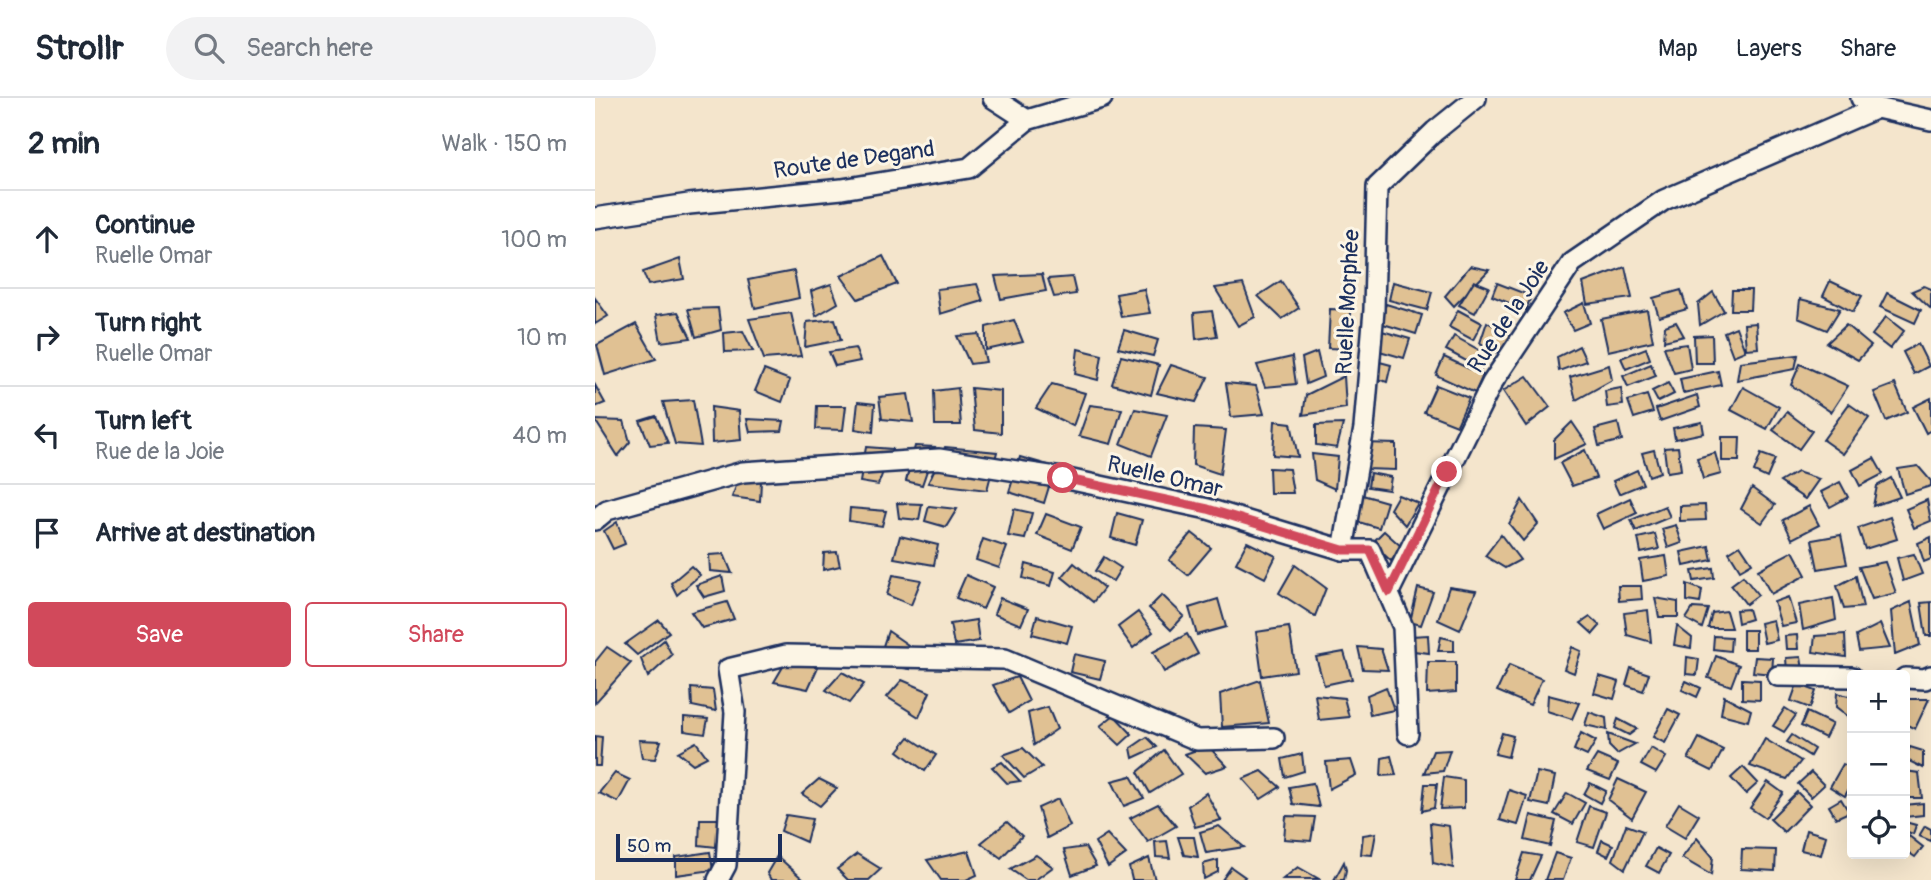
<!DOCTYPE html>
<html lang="en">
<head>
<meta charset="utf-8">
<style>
  :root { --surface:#fff; --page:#f2f2f3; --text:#1f2937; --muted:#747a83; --line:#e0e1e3; --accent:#d1495b }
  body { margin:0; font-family:Pangolin,sans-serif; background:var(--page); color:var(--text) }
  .controls { position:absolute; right:21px; bottom:21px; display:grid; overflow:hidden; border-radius:7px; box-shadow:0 7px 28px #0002 }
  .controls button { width:63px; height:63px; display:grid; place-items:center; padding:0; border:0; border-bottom:2px solid var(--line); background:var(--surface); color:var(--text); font:35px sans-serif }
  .scale { position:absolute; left:21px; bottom:18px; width:166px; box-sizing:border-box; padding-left:7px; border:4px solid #1b2f5e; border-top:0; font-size:19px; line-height:24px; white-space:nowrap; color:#1b2f5e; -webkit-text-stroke:5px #fcf5e5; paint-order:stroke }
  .stop { position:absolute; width:21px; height:21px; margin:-16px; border:5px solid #d1495b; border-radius:50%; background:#fff }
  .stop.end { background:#d1495b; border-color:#fff; box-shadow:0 2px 7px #0008 }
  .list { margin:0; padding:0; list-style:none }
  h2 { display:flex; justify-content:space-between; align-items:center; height:91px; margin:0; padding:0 28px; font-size:30px }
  h2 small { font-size:23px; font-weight:400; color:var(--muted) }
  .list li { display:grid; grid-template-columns:46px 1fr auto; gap:21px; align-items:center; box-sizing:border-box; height:98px; padding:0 28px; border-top:2px solid var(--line) }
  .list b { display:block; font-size:26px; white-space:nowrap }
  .list p { margin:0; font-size:23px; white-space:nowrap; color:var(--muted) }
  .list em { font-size:23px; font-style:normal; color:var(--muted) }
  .actions { display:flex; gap:14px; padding:21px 28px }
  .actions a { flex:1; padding:16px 0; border:2px solid var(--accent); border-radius:7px; text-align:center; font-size:24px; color:var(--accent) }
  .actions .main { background:var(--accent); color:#fff }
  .icon { flex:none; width:38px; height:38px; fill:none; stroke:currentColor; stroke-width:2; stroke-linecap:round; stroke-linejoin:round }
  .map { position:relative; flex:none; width:1336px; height:782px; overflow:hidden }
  header { display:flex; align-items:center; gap:42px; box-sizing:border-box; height:98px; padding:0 35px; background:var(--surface); border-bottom:2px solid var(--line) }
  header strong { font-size:33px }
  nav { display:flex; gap:38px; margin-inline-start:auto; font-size:24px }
  .search { width:490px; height:63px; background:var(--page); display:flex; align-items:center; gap:18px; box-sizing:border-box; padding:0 24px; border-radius:38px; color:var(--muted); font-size:26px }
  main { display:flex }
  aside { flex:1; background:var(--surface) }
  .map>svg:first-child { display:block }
</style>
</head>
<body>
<header>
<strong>Strollr</strong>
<div class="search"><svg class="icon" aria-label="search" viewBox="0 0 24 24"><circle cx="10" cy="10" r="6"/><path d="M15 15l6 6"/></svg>Search here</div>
<nav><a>Map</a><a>Layers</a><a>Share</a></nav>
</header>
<main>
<aside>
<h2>2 min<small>Walk · 150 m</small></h2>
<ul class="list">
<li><svg class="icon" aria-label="ahead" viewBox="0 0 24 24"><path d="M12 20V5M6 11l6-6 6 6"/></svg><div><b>Continue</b><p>Ruelle Omar</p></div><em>100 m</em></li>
<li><svg class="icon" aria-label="right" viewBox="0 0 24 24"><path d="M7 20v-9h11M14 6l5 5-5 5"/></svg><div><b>Turn right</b><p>Ruelle Omar</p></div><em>10 m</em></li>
<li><svg class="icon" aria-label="left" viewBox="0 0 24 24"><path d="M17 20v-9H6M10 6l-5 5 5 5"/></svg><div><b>Turn left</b><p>Rue de la Joie</p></div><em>40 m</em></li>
<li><svg class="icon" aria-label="arrive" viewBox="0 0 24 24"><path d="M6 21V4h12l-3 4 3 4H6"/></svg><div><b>Arrive at destination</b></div></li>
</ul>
<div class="actions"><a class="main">Save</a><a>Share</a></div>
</aside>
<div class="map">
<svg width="1336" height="782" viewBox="0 0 1336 782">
  <rect width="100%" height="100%" fill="#f4e5cc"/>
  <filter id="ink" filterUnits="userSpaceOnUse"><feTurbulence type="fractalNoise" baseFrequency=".0143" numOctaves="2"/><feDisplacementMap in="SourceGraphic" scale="14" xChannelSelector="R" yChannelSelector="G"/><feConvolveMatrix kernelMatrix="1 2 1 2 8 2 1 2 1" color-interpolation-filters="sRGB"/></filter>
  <g filter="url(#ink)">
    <g fill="#e0c193" stroke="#1b2f5e" stroke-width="2">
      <polygon points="288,158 302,186 263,201 246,178"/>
      <polygon points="85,161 89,181 53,187 48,174"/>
      <polygon points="875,168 894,172 859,208 850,198"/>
      <polygon points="1030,169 1037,200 992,206 988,185"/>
      <polygon points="199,173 204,200 160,210 153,182"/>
      <polygon points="447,176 451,193 406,201 400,178"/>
      <polygon points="477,179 481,196 459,199 453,181"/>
      <polygon points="686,183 704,210 687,221 663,198"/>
      <polygon points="879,183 894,189 880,215 864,207"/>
      <polygon points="1235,183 1267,198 1258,214 1228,198"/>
      <polygon points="798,184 837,194 832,212 794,202"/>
      <polygon points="902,185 936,198 931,212 897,198"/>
      <polygon points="236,186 243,205 221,218 216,193"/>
      <polygon points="382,186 388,203 345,216 342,191"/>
      <polygon points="648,186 660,219 643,228 620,190"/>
      <polygon points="1329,188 1336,191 1336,211 1317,193"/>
      <polygon points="549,191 555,215 526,219 521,196"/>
      <polygon points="1086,192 1092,211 1064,219 1058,200"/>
      <polygon points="1137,192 1156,192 1155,212 1136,212"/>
      <polygon points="1118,194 1129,213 1105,227 1103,206"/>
      <polygon points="1292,195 1326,212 1320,225 1285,209"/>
      <polygon points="0,200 13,218 0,226"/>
      <polygon points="1205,201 1245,211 1232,232 1203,220"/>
      <polygon points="989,205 995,225 978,232 968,215"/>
      <polygon points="791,206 827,217 821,236 785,225"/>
      <polygon points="123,210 126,232 101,239 93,211"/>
      <polygon points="735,211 756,212 755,251 733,250"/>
      <polygon points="863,212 887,225 878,242 854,229"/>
      <polygon points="1052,212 1058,243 1013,253 1006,221"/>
      <polygon points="617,213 622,238 601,241 599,215"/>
      <polygon points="83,214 96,240 66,244 61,217"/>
      <polygon points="196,215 206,258 169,261 154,221"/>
      <polygon points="1291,219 1309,233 1295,251 1277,237"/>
      <polygon points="240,221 246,242 210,249 212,224"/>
      <polygon points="419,222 428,244 391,252 391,229"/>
      <polygon points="892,224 917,238 905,256 885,245"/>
      <polygon points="1081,224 1089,238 1069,243 1070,228"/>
      <polygon points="1161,225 1163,250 1151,251 1149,226"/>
      <polygon points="41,226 61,261 10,277 2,247"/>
      <polygon points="1251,227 1276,248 1263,262 1232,245"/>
      <polygon points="1141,229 1150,253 1138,258 1129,234"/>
      <polygon points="529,232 563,242 558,258 523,250"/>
      <polygon points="148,233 158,253 130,254 129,235"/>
      <polygon points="787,233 815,241 809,260 781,252"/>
      <polygon points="384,236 391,264 375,266 362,238"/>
      <polygon points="1117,237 1118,265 1100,265 1099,238"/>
      <polygon points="859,238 893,257 886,271 851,252"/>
      <polygon points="1092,246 1096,271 1079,275 1069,249"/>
      <polygon points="1323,246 1334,268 1319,276 1308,254"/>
      <polygon points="984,248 991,263 964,273 962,259"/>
      <polygon points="260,250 265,263 240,268 234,254"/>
      <polygon points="1051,250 1055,261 1031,271 1026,260"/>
      <polygon points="483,251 507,257 503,282 480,276"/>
      <polygon points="722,254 728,279 711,286 707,260"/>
      <polygon points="1203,257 1200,271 1142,282 1145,264"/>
      <polygon points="526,258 564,267 556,297 517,286"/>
      <polygon points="697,259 701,286 670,289 662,267"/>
      <polygon points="849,259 888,277 880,295 841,277"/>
      <polygon points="781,263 796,267 792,284 776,279"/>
      <polygon points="1056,266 1061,278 1033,289 1028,278"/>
      <polygon points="1205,266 1253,288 1236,314 1196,287"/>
      <polygon points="576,267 613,279 601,304 562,295"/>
      <polygon points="1014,267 1017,282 981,302 975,279"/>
      <polygon points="169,272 195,282 187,304 160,293"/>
      <polygon points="1123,273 1126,287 1088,295 1085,281"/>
      <polygon points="749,278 751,310 708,317 711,297"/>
      <polygon points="932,278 955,309 931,328 908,293"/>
      <polygon points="631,285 661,288 669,316 636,319"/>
      <polygon points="1073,285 1079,296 1063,304 1057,293"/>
      <polygon points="457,286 490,295 478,328 441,310"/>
      <polygon points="1300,286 1312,314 1291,323 1279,294"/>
      <polygon points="0,287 10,305 0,309"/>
      <polygon points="841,287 874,300 862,327 829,314"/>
      <polygon points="1148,289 1184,309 1172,331 1136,312"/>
      <polygon points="363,290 366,327 340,327 339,293"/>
      <polygon points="376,290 406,293 406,335 380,332"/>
      <polygon points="1026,290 1028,307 1012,309 1010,293"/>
      <polygon points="313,296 318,324 287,321 284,299"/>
      <polygon points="1052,297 1058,314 1039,320 1033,303"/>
      <polygon points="1102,297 1105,309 1065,323 1061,311"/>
      <polygon points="1336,300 1336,332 1331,335 1318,309"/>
      <polygon points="98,302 106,348 80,346 68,304"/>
      <polygon points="263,304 280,306 278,334 260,331"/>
      <polygon points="1254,306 1274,320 1248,356 1228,342"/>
      <polygon points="495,307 527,311 516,346 484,338"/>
      <polygon points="222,308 251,308 248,332 221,331"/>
      <polygon points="116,309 144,313 146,342 117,345"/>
      <polygon points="540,311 572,317 556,358 526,346"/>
      <polygon points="1192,314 1217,333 1204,351 1178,332"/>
      <polygon points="61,318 73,345 55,347 45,323"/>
      <polygon points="152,321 189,323 187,333 155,334"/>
      <polygon points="0,322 29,323 35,344 23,358"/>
      <polygon points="680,323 696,325 703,359 678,357"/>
      <polygon points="977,324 992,346 959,361 959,342"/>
      <polygon points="1107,324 1109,335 1080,341 1078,330"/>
      <polygon points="1023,325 1027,342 1004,348 1000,331"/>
      <polygon points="748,326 742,350 721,347 721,327"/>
      <polygon points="599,330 631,332 625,376 598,367"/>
      <polygon points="1127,339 1145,339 1144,363 1127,363"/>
      <polygon points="770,345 801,346 801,372 770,371"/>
      <polygon points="320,348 340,349 327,387 311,383"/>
      <polygon points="271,349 297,351 283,387 265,384"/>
      <polygon points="350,349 402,354 392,392 333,385"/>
      <polygon points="1083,349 1086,372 1072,374 1069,350"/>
      <polygon points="990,352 1001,380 977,388 965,365"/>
      <polygon points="1059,352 1065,374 1054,378 1047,355"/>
      <polygon points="1120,355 1126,376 1108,381 1102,360"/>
      <polygon points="717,356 743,359 740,391 720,382"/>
      <polygon points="1166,356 1180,361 1172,380 1159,374"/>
      <polygon points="425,359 460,369 449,405 414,394"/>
      <polygon points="1279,360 1288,376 1265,388 1257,372"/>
      <polygon points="1323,368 1336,383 1336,388 1310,396 1303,371"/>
      <polygon points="674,370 694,371 698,395 675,395"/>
      <polygon points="1042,372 1048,386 1024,396 1018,383"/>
      <polygon points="1202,374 1224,381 1210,401 1185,384"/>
      <polygon points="775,375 796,379 794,392 773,389"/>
      <polygon points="144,380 166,383 165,403 137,399"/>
      <polygon points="1296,380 1305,399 1278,408 1282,388"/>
      <polygon points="1245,384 1253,399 1235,409 1226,394"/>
      <polygon points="1157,390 1180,407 1167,425 1146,411"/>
      <polygon points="764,396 792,404 784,430 757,422"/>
      <polygon points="803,397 823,405 810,427 795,411"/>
      <polygon points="1035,400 1042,415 1008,431 1001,416"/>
      <polygon points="927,402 943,426 928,443 914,426"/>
      <polygon points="1332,402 1336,423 1319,430 1311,411"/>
      <polygon points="302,405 327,406 324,422 304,420"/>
      <polygon points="1110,407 1111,422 1085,423 1085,408"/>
      <polygon points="334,408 362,411 351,429 330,423"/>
      <polygon points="1070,408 1075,419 1041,433 1036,422"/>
      <polygon points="1214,408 1224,427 1197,441 1188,422"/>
      <polygon points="255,410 291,413 287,428 254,423"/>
      <polygon points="419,411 437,415 430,441 413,438"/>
      <polygon points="522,415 547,422 540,447 516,440"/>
      <polygon points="451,416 486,429 477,451 442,437"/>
      <polygon points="1295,419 1302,441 1270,451 1263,430"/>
      <polygon points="22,424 30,446 18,451 9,433"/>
      <polygon points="1081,427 1087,445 1073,450 1067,431"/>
      <polygon points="789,433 808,450 796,463 777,445"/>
      <polygon points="597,435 616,450 593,477 574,462"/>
      <polygon points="1060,436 1064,451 1046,455 1043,440"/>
      <polygon points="906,437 925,462 910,470 890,458"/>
      <polygon points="1246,437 1252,466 1223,471 1217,442"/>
      <polygon points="305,438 343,447 339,467 299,460"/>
      <polygon points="1336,439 1336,461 1329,464 1323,445"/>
      <polygon points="388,441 412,449 404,470 381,462"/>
      <polygon points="652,444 681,458 670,480 641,465"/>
      <polygon points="1145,447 1157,465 1145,472 1134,454"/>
      <polygon points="1114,448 1117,462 1089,468 1086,454"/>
      <polygon points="1198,453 1211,477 1176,496 1163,472"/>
      <polygon points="242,454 245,468 228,472 229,455"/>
      <polygon points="129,456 137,475 115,473 114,457"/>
      <polygon points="1319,456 1327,476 1308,483 1302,460"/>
      <polygon points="1071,458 1074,478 1048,483 1045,462"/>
      <polygon points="509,459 526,470 518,483 500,473"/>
      <polygon points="1290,464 1301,495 1277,501 1264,469"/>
      <polygon points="479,465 509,490 498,504 467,479"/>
      <polygon points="431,466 460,474 456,488 428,480"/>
      <polygon points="700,467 731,490 720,518 684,495"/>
      <polygon points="96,468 105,477 82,497 76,485"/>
      <polygon points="1118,470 1119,480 1099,483 1097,473"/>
      <polygon points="298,477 326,482 316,507 292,497"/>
      <polygon points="371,477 398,489 388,511 361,500"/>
      <polygon points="127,478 130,493 109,499 101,487"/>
      <polygon points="1148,478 1163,497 1151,506 1136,487"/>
      <polygon points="1261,478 1268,509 1249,511 1242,488"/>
      <polygon points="1092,486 1107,492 1105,505 1092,503"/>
      <polygon points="1023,488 1046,488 1047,501 1024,503"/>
      <polygon points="854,489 881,493 865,532 843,522"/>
      <polygon points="823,490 838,494 826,527 815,524"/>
      <polygon points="567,497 589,518 576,532 554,510"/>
      <polygon points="1193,499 1201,525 1186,528 1179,504"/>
      <polygon points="405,500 433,511 426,527 399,516"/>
      <polygon points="1060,500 1083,504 1083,519 1064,519"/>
      <polygon points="1238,500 1241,522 1208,532 1204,507"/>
      <polygon points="623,501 631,529 602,537 594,510"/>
      <polygon points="132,504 139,521 107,530 96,514"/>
      <polygon points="1316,504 1325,547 1300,557 1296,513"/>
      <polygon points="1336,504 1336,538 1331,538 1326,505"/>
      <polygon points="1098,510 1113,511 1107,530 1091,521"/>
      <polygon points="1153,511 1156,521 1143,525 1141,512"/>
      <polygon points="1053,512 1056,544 1032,537 1029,515"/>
      <polygon points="1131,513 1136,530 1113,530 1117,515"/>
      <polygon points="543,514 558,534 538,550 523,529"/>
      <polygon points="442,518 477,528 472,545 437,536"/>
      <polygon points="995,519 1005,528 998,536 986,525"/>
      <polygon points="64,522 74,534 42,557 30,546"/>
      <polygon points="381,522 384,543 359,547 355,526"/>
      <polygon points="1178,522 1182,542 1169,545 1165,525"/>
      <polygon points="1285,526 1295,550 1264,553 1261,538"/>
      <polygon points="1082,528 1097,540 1096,550 1079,547"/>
      <polygon points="694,529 701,573 667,578 661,534"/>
      <rect x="1148" y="532" width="12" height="19"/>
      <polygon points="293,533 316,549 315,571 282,566"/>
      <polygon points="592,536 603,556 569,574 558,554"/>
      <polygon points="1250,536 1251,559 1218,554 1220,538"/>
      <polygon points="833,537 834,555 819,553 816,538"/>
      <polygon points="1202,537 1203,551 1191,551 1190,538"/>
      <polygon points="1119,538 1136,539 1135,553 1118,551"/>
      <polygon points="846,539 859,542 859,553 843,553"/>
      <polygon points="69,542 77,557 53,579 46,561"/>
      <polygon points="12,549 36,565 0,605 0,564"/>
      <polygon points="763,549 786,551 793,572 768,571"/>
      <polygon points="977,549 986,553 979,575 969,571"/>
      <polygon points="749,554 757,581 729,587 721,559"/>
      <polygon points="479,556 510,563 505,581 475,574"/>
      <polygon points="1121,558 1144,567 1136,588 1113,580"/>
      <polygon points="1092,559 1104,561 1102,577 1091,576"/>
      <polygon points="1160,559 1178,560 1177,576 1158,574"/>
      <polygon points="1206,559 1208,572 1192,574 1191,560"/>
      <polygon points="192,562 223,569 213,591 179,584"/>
      <polygon points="833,564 861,564 861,594 832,596"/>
      <polygon points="914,567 947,581 935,607 902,593"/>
      <polygon points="1036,570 1054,576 1048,593 1031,587"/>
      <polygon points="247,574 269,586 254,605 231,592"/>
      <polygon points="1004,578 1024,584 1019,601 999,595"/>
      <polygon points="422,579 434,603 414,615 398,587"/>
      <polygon points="1147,581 1165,582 1165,602 1147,601"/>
      <polygon points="307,582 335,594 324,619 292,599"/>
      <polygon points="665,582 674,625 627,629 625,596"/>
      <polygon points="1091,583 1106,590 1102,599 1087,592"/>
      <polygon points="1202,586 1221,593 1215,610 1196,603"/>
      <polygon points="791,589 799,612 775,617 772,597"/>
      <polygon points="96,590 118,592 121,613 97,608"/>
      <polygon points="1242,595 1257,599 1257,612 1254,619 1241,609"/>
      <polygon points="720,597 749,600 754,619 724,622"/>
      <polygon points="953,597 984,605 977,621 952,613"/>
      <polygon points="1129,598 1156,612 1153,623 1126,616"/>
      <polygon points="1310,601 1334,601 1320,631 1310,626"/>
      <polygon points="453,609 462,631 439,647 433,615"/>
      <polygon points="1190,610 1201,617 1189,634 1178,628"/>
      <polygon points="1073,611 1085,617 1070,645 1058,639"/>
      <polygon points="994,614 1011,620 1012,632 990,627"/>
      <polygon points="1212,614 1237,626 1230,640 1206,628"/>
      <polygon points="519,617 537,636 525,647 505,628"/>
      <polygon points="89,619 113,621 110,636 89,633"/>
      <polygon points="1023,621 1042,631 1034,637 1020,630"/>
      <polygon points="907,635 918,638 913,659 900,656"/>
      <polygon points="986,635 1001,643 992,658 979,652"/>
      <polygon points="1013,636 1040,646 1022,656 1014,648"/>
      <polygon points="1197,637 1219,651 1215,658 1192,644"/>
      <polygon points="0,638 7,639 5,668 0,668"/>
      <polygon points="314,639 341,657 330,673 303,653"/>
      <polygon points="552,639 562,649 538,660 536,650"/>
      <polygon points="1104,640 1128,652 1117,673 1093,661"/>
      <polygon points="1170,641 1206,663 1192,681 1155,668"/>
      <polygon points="44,642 66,643 60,661 47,660"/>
      <polygon points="101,644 112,659 98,666 83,654"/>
      <polygon points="613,648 632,668 610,675 590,656"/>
      <polygon points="1315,649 1328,653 1328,670 1310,661"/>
      <polygon points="428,650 447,669 429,680 408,657"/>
      <polygon points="1056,650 1071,659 1061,675 1046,667"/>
      <polygon points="569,652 586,676 555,695 543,674"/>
      <polygon points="855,652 848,673 829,675 838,653"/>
      <polygon points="707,656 709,673 690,679 687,661"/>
      <polygon points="1002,657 1023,666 1015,682 992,673"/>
      <polygon points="796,658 801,677 786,678 787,660"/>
      <polygon points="756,662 761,677 734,691 731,664"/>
      <polygon points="407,664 425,683 412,685 397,669"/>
      <polygon points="1248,666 1257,671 1257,685 1250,698 1235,689"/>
      <polygon points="1148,669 1163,685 1151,696 1136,680"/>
      <polygon points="667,673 685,689 666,701 648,681"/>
      <polygon points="1310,673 1324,675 1327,700 1310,700"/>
      <polygon points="942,674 960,678 954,708 935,704"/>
      <polygon points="1216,674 1229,687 1216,699 1203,686"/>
      <polygon points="20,675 35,682 23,704 4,695"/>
      <polygon points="536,678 549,700 529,708 517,683"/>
      <polygon points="849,679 869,682 869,710 845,711"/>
      <polygon points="224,681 242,690 225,708 207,696"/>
      <polygon points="1023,681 1051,694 1037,720 1013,702"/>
      <polygon points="1173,684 1188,695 1170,720 1155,710"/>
      <polygon points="718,685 724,709 698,706 694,689"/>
      <polygon points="995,685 1011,693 1005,705 989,696"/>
      <polygon points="830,686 842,686 839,710 827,713"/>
      <polygon points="914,692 932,698 923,727 905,722"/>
      <polygon points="1202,694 1215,707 1189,734 1175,721"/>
      <polygon points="611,695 626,722 600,729 593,708"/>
      <polygon points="972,695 990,705 978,726 959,716"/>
      <polygon points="463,701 475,728 452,740 443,710"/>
      <polygon points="1246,701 1254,714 1241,720 1234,708"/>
      <polygon points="1084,705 1104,717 1090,740 1070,728"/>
      <polygon points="1328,705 1328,717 1310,719 1310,707"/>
      <polygon points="563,706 581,728 553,744 535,720"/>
      <polygon points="994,708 1011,714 999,749 982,744"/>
      <polygon points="191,717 217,721 211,744 186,733"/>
      <polygon points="936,717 961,723 955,748 930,742"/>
      <polygon points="691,718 720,719 716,743 689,741"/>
      <polygon points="105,721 126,721 121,749 104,747"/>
      <polygon points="412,724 427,738 406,760 386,745"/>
      <polygon points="1310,724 1321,727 1318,736 1310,733"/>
      <polygon points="835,725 854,728 858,770 838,765"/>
      <polygon points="1031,727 1048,733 1030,771 1018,762"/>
      <polygon points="624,728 649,749 611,755 605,734"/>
      <polygon points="1330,728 1336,731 1336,743 1324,738"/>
      <polygon points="1211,732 1231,738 1226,757 1206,752"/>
      <polygon points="781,735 777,757 766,756 768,737"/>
      <polygon points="512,736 531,756 513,769 500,744"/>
      <polygon points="1314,738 1328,749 1320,759 1310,752 1310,744"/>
      <polygon points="583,739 599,739 603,759 589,757"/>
      <polygon points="1102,740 1118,759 1116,777 1087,760"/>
      <polygon points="1007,742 1018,747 1013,758 1003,753"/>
      <polygon points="572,743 575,760 561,759 560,744"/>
      <polygon points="490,749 501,768 477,777 469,752"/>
      <polygon points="1061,750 1074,757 1064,775 1051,768"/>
      <polygon points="1147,751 1181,752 1180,773 1146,771"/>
      <polygon points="374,753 382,777 371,782 346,782 332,762"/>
      <polygon points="115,754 118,772 81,777 81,759"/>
      <polygon points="929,755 946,758 935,782 920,782"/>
      <polygon points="960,755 976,760 968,782 950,782"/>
      <polygon points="262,756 286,771 274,782 253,782 242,771"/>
      <polygon points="441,757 458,769 440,782 431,782 415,771"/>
      <polygon points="182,758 209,782 176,782 172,775"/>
      <polygon points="554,760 560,782 537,782 534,769"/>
      <polygon points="623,762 623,774 609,781 608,766"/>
      <polygon points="749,764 751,772 749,782 739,782"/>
      <polygon points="636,769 650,779 647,782 627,782"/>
      <polygon points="703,769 724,781 688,781"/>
    </g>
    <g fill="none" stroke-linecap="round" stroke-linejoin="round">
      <defs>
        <g id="street">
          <polyline points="398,0 432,22"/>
          <polyline points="1266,0 1282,10 1336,22"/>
          <polyline points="0,120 94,106 247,91 374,70 432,22 507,0"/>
          <polyline points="0,422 12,412 148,374 344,361 468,380 613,411 748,452 775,452 808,529 813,636"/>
          <polyline points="748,452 769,330 779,212 782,89 840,33 881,0"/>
          <polyline points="794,494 897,285 977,165 1069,102 1282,10"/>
          <polyline points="1183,578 1257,579"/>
          <polyline points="1310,580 1330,581 1336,578"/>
          <polyline points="123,782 131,767 140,614 133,571 191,557 410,561 602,642 679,640"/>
        </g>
      </defs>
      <use href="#street" stroke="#1b2f5e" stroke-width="24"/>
      <use href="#street" stroke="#fcf5e5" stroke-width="19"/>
    </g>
  </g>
  <g fill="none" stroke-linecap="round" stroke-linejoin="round" filter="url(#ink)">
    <polyline stroke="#d1495b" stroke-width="9" points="468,380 613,411 748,452 775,452 794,494 852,374"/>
  </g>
  <g text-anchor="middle" stroke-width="6" stroke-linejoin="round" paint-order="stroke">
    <g font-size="23" fill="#1b2f5e" stroke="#fcf5e5">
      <text transform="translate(259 61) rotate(-8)" y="8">Route de Degand</text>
      <text transform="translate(752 204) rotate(-87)" y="8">Ruelle Morphée</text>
      <text transform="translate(913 218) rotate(-57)" y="8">Rue de la Joie</text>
      <text transform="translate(570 378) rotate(13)" y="8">Ruelle Omar</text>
    </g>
  </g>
</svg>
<div class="controls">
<button>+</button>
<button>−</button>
<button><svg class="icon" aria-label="locate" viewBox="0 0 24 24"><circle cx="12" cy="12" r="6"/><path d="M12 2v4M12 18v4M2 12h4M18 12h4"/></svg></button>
</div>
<div class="scale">50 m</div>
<div class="stop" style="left:468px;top:380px"></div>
<div class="stop end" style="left:852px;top:374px"></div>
</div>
</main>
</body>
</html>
